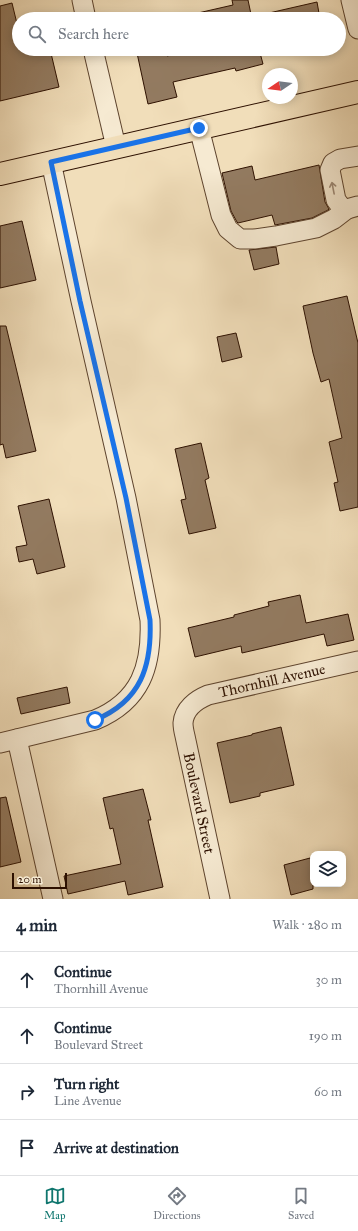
<!DOCTYPE html>
<html lang="en">
<head>
<meta charset="utf-8">
<style>
  :root { --surface:#fff; --page:#f2f2f3; --text:#1f2937; --muted:#747a83; --line:#e0e1e3; --accent:#0f766e }
  body { margin:0; font-family:"IM FELL Great Primer",serif; background:var(--page); color:var(--text) }
  .controls { position:absolute; right:12px; bottom:12px; display:grid; overflow:hidden; border-radius:8px; box-shadow:0 2px 10px #0003 }
  .controls button { width:36px; height:36px; display:grid; place-items:center; padding:0; border:0; border-bottom:1px solid var(--line); background:var(--surface); color:var(--text); font:20px sans-serif }
  .compass { position:absolute; left:262px; top:68px; width:36px; height:36px; border-radius:50%; background:var(--surface); box-shadow:0 2px 10px #0003; rotate:257deg }
  .scale { position:absolute; left:12px; bottom:10px; width:55px; box-sizing:border-box; padding-left:4px; border:2px solid #2d1000; border-top:0; font-size:11px; line-height:14px; white-space:nowrap; color:#2d1000; -webkit-text-stroke:3px #f6ead2; paint-order:stroke }
  .stop { position:absolute; width:12px; height:12px; margin:-9px; border:3px solid #1a73e8; border-radius:50%; background:#fff }
  .stop.end { background:#1a73e8; border-color:#fff; box-shadow:0 1px 4px #0008 }
  .list { margin:0; padding:0; list-style:none }
  h2 { display:flex; justify-content:space-between; align-items:center; height:52px; margin:0; padding:0 16px; font-size:17px }
  h2 small { font-size:13px; font-weight:400; color:var(--muted) }
  .list li { display:grid; grid-template-columns:26px 1fr auto; gap:12px; align-items:center; box-sizing:border-box; height:56px; padding:0 16px; border-top:1px solid var(--line) }
  .list b { display:block; font-size:15px; white-space:nowrap }
  .list p { margin:0; font-size:13px; white-space:nowrap; color:var(--muted) }
  .list em { font-size:13px; font-style:normal; color:var(--muted) }
  .icon { flex:none; width:22px; height:22px; fill:none; stroke:currentColor; stroke-width:2; stroke-linecap:round; stroke-linejoin:round }
  .map { position:relative; flex:none; width:358px; height:899px; overflow:hidden }
  .search { position:absolute; background:var(--surface); box-shadow:0 2px 10px #0003; left:12px; right:12px; top:12px; height:44px; display:flex; align-items:center; gap:10px; box-sizing:border-box; padding:0 14px; border-radius:22px; color:var(--muted); font-size:15px }
  .sheet { height:276px; background:var(--surface) }
  nav { display:flex; justify-content:space-around; align-items:center; box-sizing:border-box; height:56px; border-top:1px solid var(--line); background:var(--surface); font-size:11px; color:var(--muted) }
  nav a { display:grid; justify-items:center; gap:2px }
  nav .on { color:var(--accent) }
  .map>svg:first-child { display:block }
</style>
</head>
<body>
<div class="map">
<svg width="358" height="899" viewBox="0 0 358 899">
  <rect width="100%" height="100%" fill="#f1deba"/>
  <filter id="stains"><feTurbulence type="fractalNoise" baseFrequency=".005" numOctaves="4"/><feColorMatrix values="0 0 0 0 .2 0 0 0 0 .09 0 0 0 0 .02 0 0 0 .5 -.17"/></filter>
  <radialGradient id="worn" r=".72"><stop offset=".6" stop-color="#630" stop-opacity="0"/><stop offset="1" stop-color="#630" stop-opacity=".3"/></radialGradient>
  <g fill="#937b61" stroke="#2d1000">
    <polygon points="232,0 248,0 252,19 198,19 198,13 233,5"/>
    <polygon points="317,2 320,19 270,19 269,13"/>
    <polygon points="12,3 19,32 19,49 50,49 59,87 0,101 0,6"/>
    <polygon points="154,49 166,49 167,56 196,49 259,49 263,64 236,71 235,68 173,82 177,97 148,104 137,53"/>
    <polygon points="319,165 325,202 329,209 328,210 312,218 275,225 272,215 238,223 237,222 231,211 222,173 252,166 255,180"/>
    <polygon points="22,221 36,280 0,288 0,226"/>
    <polygon points="276,247 279,264 254,270 249,250"/>
    <polygon points="347,296 358,343 358,507 340,511 334,483 338,482 329,442 342,438 329,379 321,382 313,353 303,306"/>
    <polygon points="0,326 6,326 36,451 6,458 3,444 0,445"/>
    <polygon points="236,333 242,357 222,362 217,337"/>
    <polygon points="201,443 209,478 205,480 216,528 189,534 181,500 186,499 175,449"/>
    <polygon points="49,499 65,567 37,574 33,559 19,562 16,547 27,545 18,506"/>
    <polygon points="300,595 306,623 348,614 354,640 327,646 324,634 242,653 241,646 195,657 188,628 234,617 234,615 269,606 268,602"/>
    <polygon points="67,687 70,703 21,714 17,698"/>
    <polygon points="281,727 294,785 260,793 260,796 230,803 217,743 252,735 252,734"/>
    <polygon points="143,789 151,820 148,820 163,887 128,895 125,881 68,894 64,876 121,864 113,828 110,829 103,798"/>
    <polygon points="6,797 21,862 0,867 0,798"/>
    <polygon points="310,858 313,868 313,889 291,895 284,865"/>
  </g>
  <g fill="none" stroke-linecap="round" stroke-linejoin="round">
    <defs>
      <g id="minor">
        <polyline points="82,0 86,19"/>
        <polyline points="351,0 358,29"/>
        <polyline points="93,49 116,147"/>
        <polyline points="199,128 221,215 228,229 240,239 254,239 276,236 316,228 334,219 347,209"/>
        <polyline points="358,156 340,159 333,163 330,170 336,200 342,208 347,209 358,206"/>
        <polyline points="17,739 53,899"/>
        <path d="M0,743L95,720C141,701 152,666 150,620L126,498L81,301L51,162"/>
        <path id="s1" d="M220,899L185,736C184,732 183,727 183,723C184,709 196,700 208,695L358,661"/>
      </g>
      <polyline id="major" points="0,174 358,92"/>
    </defs>
    <use href="#minor" stroke="#5e442e" stroke-width="21"/>
    <use href="#major" stroke="#2d1000" stroke-width="24"/>
    <use href="#minor" stroke="#f6ead2" stroke-width="19"/>
    <use href="#major" stroke="#f1deba" stroke-width="22"/>
  </g>
  <defs><path id="oneway-shaft" d="M-6 0H5M1.5-3L5.5 0L1.5 3" fill="none" stroke-width="1.6" stroke-linecap="round" stroke-linejoin="round"/></defs>
  <use stroke="#9c8874" href="#oneway-shaft" transform="translate(333 188) rotate(-101)"/>
  <g fill="none" stroke-linecap="round" stroke-linejoin="round">
    <path stroke="#1a73e8" stroke-width="5" d="M95,720C141,701 152,666 150,620L126,498L80,301L51,162L199,128"/>
  </g>
  <g text-anchor="middle" stroke-width="4" stroke-linejoin="round" paint-order="stroke">
    <g font-size="15" fill="#2d1000" stroke="#f6ead2">
      <text dy="5" stroke="none"><textPath href="#s1" startOffset="285">Thornhill Avenue</textPath></text>
      <text transform="translate(199 803) rotate(78)" y="5">Boulevard Street</text>
    </g>
  </g>
  <rect width="100%" height="100%" filter="url(#stains)"/>
  <rect width="100%" height="100%" fill="url(#worn)"/>
</svg>
<div class="controls">
<button><svg class="icon" aria-label="layers" viewBox="0 0 24 24"><path d="M12 4l9 5-9 5-9-5zM3 14l9 5 9-5"/></svg></button>
</div>
<svg class="compass" viewBox="-18 -18 36 36"><path d="M0-13l5 13h-10z" fill="#e53935"/><path d="M0 13l5-13h-10z" fill="#747a83"/></svg>
<div class="scale">20 m</div>
<div class="stop" style="left:95px;top:720px"></div>
<div class="stop end" style="left:199px;top:128px"></div>
<div class="search"><svg class="icon" aria-label="search" viewBox="0 0 24 24"><circle cx="10" cy="10" r="6"/><path d="M15 15l6 6"/></svg>Search here</div>
</div>
<section class="sheet">
<h2>4 min<small>Walk · 280 m</small></h2>
<ul class="list">
<li><svg class="icon" aria-label="ahead" viewBox="0 0 24 24"><path d="M12 20V5M6 11l6-6 6 6"/></svg><div><b>Continue</b><p>Thornhill Avenue</p></div><em>30 m</em></li>
<li><svg class="icon" aria-label="ahead" viewBox="0 0 24 24"><path d="M12 20V5M6 11l6-6 6 6"/></svg><div><b>Continue</b><p>Boulevard Street</p></div><em>190 m</em></li>
<li><svg class="icon" aria-label="right" viewBox="0 0 24 24"><path d="M7 20v-9h11M14 6l5 5-5 5"/></svg><div><b>Turn right</b><p>Line Avenue</p></div><em>60 m</em></li>
<li><svg class="icon" aria-label="arrive" viewBox="0 0 24 24"><path d="M6 21V4h12l-3 4 3 4H6"/></svg><div><b>Arrive at destination</b></div></li>
</ul>
</section>
<nav>
<a class="on"><svg class="icon" aria-label="map" viewBox="0 0 24 24"><path d="M3 6l6-2 6 2 6-2v14l-6 2-6-2-6 2zM9 4v14M15 6v14"/></svg>Map</a>
<a><svg class="icon" aria-label="directions" viewBox="0 0 24 24"><path d="M12 3l9 9-9 9-9-9zM9 14v-3h6M13 9l2 2-2 2"/></svg>Directions</a>
<a><svg class="icon" aria-label="saved" viewBox="0 0 24 24"><path d="M7 4h10v16l-5-4-5 4z"/></svg>Saved</a>
</nav>
</body>
</html>
